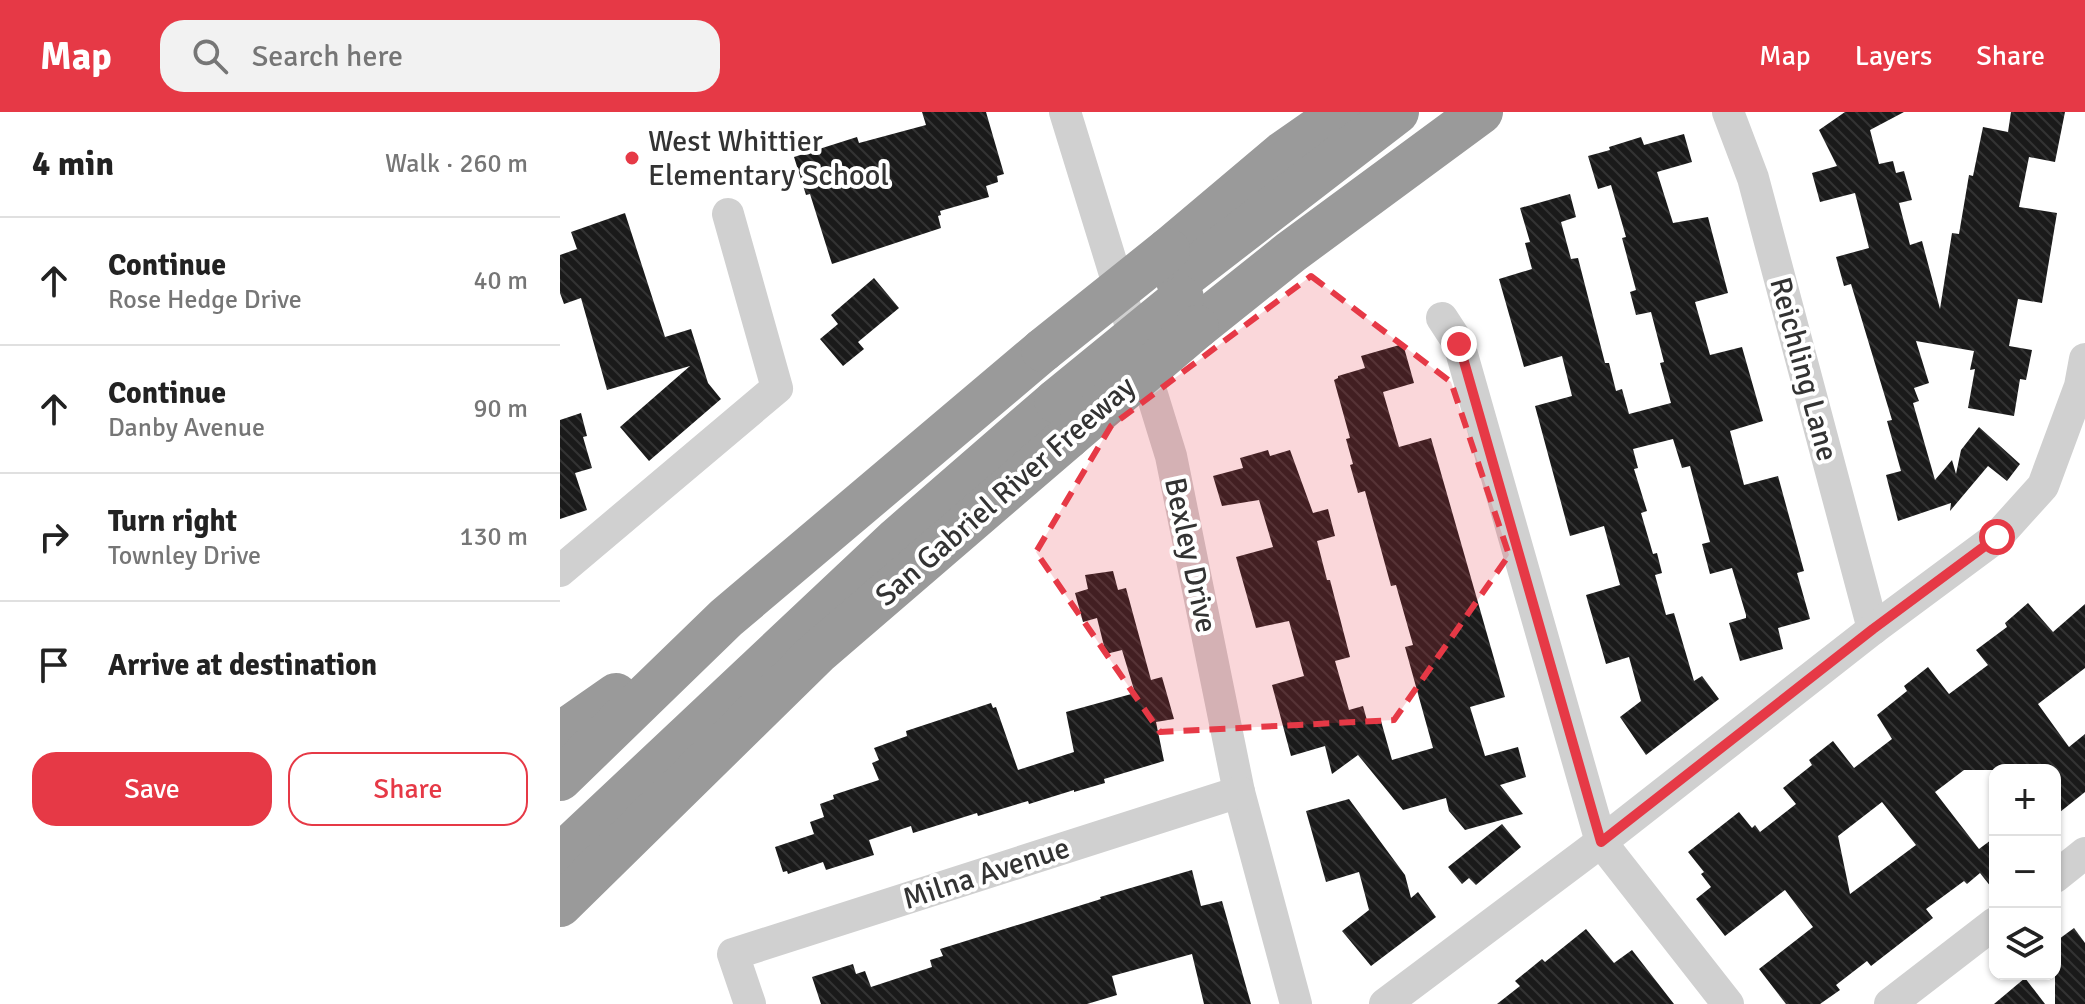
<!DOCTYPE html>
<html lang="en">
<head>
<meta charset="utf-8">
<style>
  :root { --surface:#fff; --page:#f2f2f2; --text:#222; --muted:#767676; --line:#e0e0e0; --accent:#e63946 }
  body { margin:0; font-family:Signika,sans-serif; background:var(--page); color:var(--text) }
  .controls { position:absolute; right:24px; bottom:24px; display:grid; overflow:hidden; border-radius:16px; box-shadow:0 2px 6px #0004 }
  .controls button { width:72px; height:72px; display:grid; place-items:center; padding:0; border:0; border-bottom:2px solid var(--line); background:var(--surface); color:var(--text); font:40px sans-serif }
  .stop { position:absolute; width:24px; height:24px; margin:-18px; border:6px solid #e63946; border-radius:50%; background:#fff }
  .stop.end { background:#e63946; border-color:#fff; box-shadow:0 2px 8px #0008 }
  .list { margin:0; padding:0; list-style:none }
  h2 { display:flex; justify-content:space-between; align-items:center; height:104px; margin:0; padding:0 32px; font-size:34px }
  h2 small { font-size:26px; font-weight:400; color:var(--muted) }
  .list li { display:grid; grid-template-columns:52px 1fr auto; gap:24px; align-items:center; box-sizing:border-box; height:128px; padding:0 32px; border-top:2px solid var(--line) }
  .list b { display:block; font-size:30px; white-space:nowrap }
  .list p { margin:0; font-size:26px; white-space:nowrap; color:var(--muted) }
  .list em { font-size:26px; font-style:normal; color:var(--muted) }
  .actions { display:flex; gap:16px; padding:24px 32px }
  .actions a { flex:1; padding:18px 0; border:2px solid var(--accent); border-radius:24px; text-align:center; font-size:28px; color:var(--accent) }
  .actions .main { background:var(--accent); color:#fff }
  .icon { flex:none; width:44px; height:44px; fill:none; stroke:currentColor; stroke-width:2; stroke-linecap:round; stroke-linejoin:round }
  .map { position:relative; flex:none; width:1525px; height:892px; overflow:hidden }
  header { display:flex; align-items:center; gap:48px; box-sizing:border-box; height:112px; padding:0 40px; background:var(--accent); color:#fff }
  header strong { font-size:38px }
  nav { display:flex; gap:44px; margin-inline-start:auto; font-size:28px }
  .search { width:560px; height:72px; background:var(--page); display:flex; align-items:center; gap:20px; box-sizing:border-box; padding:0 28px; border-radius:24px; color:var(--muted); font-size:30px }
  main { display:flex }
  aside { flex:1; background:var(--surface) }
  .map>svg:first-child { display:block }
</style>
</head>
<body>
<header>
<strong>Map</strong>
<div class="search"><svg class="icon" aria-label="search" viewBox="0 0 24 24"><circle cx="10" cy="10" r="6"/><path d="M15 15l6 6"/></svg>Search here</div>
<nav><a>Map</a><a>Layers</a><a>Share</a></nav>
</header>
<main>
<aside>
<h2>4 min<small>Walk · 260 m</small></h2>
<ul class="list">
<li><svg class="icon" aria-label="ahead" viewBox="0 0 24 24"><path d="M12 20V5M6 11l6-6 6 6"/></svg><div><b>Continue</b><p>Rose Hedge Drive</p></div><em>40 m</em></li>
<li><svg class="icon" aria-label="ahead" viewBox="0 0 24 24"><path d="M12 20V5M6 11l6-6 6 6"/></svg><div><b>Continue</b><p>Danby Avenue</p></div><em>90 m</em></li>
<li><svg class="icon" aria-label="right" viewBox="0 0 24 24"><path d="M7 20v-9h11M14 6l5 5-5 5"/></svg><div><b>Turn right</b><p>Townley Drive</p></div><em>130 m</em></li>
<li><svg class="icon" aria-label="arrive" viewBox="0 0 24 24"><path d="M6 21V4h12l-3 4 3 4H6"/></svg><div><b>Arrive at destination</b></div></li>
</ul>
<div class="actions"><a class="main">Save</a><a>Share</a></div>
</aside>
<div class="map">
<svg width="1525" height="892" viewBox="0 0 1525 892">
  <defs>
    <pattern id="building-back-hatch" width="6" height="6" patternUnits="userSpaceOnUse" patternTransform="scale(2)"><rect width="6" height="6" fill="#1a1a1a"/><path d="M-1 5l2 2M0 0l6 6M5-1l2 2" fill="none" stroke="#333"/></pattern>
  </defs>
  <rect width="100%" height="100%" fill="#fff"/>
  <g fill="url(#building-back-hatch)" fill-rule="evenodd">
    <polygon points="362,0 426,0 444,62 437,64 438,70 426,74 429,85 380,99 381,103 378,104 381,116 272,152 250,82 246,83 234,45 297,25 299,31 366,13"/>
    <polygon points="1285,0 1344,0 1310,18 1319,52 1333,49 1336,61 1344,59 1352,88 1339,91 1350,133 1362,129 1380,197 1392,121 1399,122 1409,63 1413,64 1423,15 1448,20 1451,0 1505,0 1495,50 1469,45 1459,95 1497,101 1482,191 1458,187 1449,234 1472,238 1466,268 1460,267 1454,304 1408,296 1415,257 1410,258 1414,239 1356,229 1369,271 1354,276 1359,289 1353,291 1375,368 1392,348 1396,362 1401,338 1419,315 1460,352 1447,369 1428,354 1390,399 1391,391 1338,409 1326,363 1341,359 1327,309 1332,308 1291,172 1284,174 1276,145 1309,136 1295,81 1260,90 1252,61 1277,54 1259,18"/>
    <polygon points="1124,22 1132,50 1097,60 1113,111 1148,105 1168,181 1135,190 1150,243 1182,235 1203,309 1170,319 1184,373 1218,364 1244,459 1237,461 1250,507 1218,516 1223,537 1180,549 1169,511 1186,506 1186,503 1172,456 1150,462 1142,432 1150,430 1130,354 1122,356 1113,327 1073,337 1078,356 1074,357 1087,399 1081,401 1093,442 1097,441 1102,461 1095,463 1106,503 1114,501 1134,569 1142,564 1159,587 1086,643 1060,605 1081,589 1069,545 1046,552 1026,483 1060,473 1044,414 1010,424 975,294 1012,284 1002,244 964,255 939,167 972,157 965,131 970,130 960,96 1010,82 1016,105 1001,110 1011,147 1018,146 1045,251 1049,251 1056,279 1062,277 1069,302 1111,291 1100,251 1104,250 1091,200 1076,203 1070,180 1076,178 1062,126 1066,125 1051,73 1038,77 1028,44 1050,38 1049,35 1081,25 1084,33"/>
    <polygon points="65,101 105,225 131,217 148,271 161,287 89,349 60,315 130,254 47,278 21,186 4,192 0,181 0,143 17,137 11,120"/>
    <polygon points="314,166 339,196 298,230 304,237 283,254 260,227 278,212 271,203"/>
    <polygon points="843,232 854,271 823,280 839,335 871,326 945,585 910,595 925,644 958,635 966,665 940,673 963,702 905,718 889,699 886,686 843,698 798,643 772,662 765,634 731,644 712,573 744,564 729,509 696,516 676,445 713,435 699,388 662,394 653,364 683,356 680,346 708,338 710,344 730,338 753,401 768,397 775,424 757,429 767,468 770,468 790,545 775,549 789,598 803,594 808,612 821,609 832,648 873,636 845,535 853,533 836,473 831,474 805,379 798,381 790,353 793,352 786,327 790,326 774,268 778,266 778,264 805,256 801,244"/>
    <polygon points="21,301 27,324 23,325 32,356 15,361 27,398 0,407 0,308"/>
    <polygon points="553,459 558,478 566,476 591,568 602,565 614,607 596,610 604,649 544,667 545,671 514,680 514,678 469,692 468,689 418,704 417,701 353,721 351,714 309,728 314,743 266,758 263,750 228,762 227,759 223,760 215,735 254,722 250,710 264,705 260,692 274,687 273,683 319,668 312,651 319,648 314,636 347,624 346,619 431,591 433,596 436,595 458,658 514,640 506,600 575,581 562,538 546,542 537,506 523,510 515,481 528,477 525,463"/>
    <path d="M1468,491L1493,520L1525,492V556L1478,592L1509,635L1525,622V680L1495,704V658H1404L1375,680L1419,737L1435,725V780L1420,761L1407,772L1404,769L1366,797L1373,806L1311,854L1307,849L1276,873L1280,878L1260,892H1226L1199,857L1253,815L1225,778L1165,824L1136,787L1151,775L1141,762L1144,760L1128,740L1179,700L1192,716L1195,713L1200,720L1236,692L1223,676L1252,653L1249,648L1273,629L1294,656L1332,627L1317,603L1347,579L1344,574L1368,555L1389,582L1428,553L1416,538L1447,515L1445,511ZM1322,690L1356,733L1290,782L1278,724Z"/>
    <polygon points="789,687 845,763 851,786 858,780 876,805 811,854 782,819 809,798 799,760 766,770 746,699"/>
    <polygon points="942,712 961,735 916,773 909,766 902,772 888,755"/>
    <polygon points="632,758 641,794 662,789 691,892 644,892 632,842 552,864 557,883 527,892 261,892 252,865 293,852 296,862 305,859 311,875 372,855 370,848 383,844 380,837 541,787 540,785"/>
    <polygon points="1514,816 1525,831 1525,892 1495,892 1495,830"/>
    <polygon points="1026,817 1054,851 1072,838 1114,892 937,892 960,874 955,869 982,847 985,850"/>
    <polygon points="1465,866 1485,892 1434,892"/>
  </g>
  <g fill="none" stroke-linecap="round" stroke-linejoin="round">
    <g stroke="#d0d0d0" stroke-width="32">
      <polyline points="505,0 611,344 679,680 736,892"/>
      <polyline points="1168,0 1193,66 1313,517"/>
      <polyline points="882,206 899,232 1041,730 1168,892"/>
      <polyline points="0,459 217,276 168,102"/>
      <polyline points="1495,765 1525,741"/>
      <polyline points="190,892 173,842 679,680"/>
      <polyline points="825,892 1041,730 1313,517 1437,425 1483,374 1520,274 1525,247"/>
      <polyline points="1330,892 1435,811"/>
    </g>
    <g stroke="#9a9a9a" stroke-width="44">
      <polyline points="608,138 723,41 782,0"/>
      <polyline points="618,169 837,0"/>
      <polyline points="637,215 731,140 921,0"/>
      <polyline points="0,622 56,583"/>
      <polyline points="0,667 166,506 483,238"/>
      <polyline points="0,744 337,427 496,289"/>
      <polyline points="0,793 258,540 508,325"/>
    </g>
    <g stroke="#9a9a9a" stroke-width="44">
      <polyline points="483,238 608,138"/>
      <polyline points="496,289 622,186"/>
      <polyline points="508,325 637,215"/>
    </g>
  </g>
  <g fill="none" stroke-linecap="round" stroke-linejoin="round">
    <polyline stroke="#e63946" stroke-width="10" points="899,232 1041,730 1313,517 1437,425"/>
  </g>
  <path fill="#e63946" fill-opacity="0.2" stroke="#e63946" stroke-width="6" stroke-dasharray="16 10" stroke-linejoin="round" d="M751,164L891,270L949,443L834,608L600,620L476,440L551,314Z"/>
  <circle fill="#e63946" stroke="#fff" stroke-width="3" cx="72" cy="46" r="8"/>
  <g text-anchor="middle" stroke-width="8" stroke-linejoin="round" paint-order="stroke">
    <g font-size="30" fill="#333" stroke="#fff" text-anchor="start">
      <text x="88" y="39">West Whittier<tspan x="88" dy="34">Elementary School</tspan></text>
    </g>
    <g font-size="30" fill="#333" stroke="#fff">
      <text transform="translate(1244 257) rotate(75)" y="10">Reichling Lane</text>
      <text transform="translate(445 379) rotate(-41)" y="10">San Gabriel River Freeway</text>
      <text transform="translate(631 443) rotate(78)" y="10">Bexley Drive</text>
      <text transform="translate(426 761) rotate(-18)" y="10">Milna Avenue</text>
    </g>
  </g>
</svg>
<div class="controls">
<button>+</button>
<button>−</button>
<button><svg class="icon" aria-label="layers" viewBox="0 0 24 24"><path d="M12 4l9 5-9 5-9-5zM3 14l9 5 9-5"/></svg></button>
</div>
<div class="stop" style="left:1437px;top:425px"></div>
<div class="stop end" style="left:899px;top:232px"></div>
</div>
</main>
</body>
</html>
